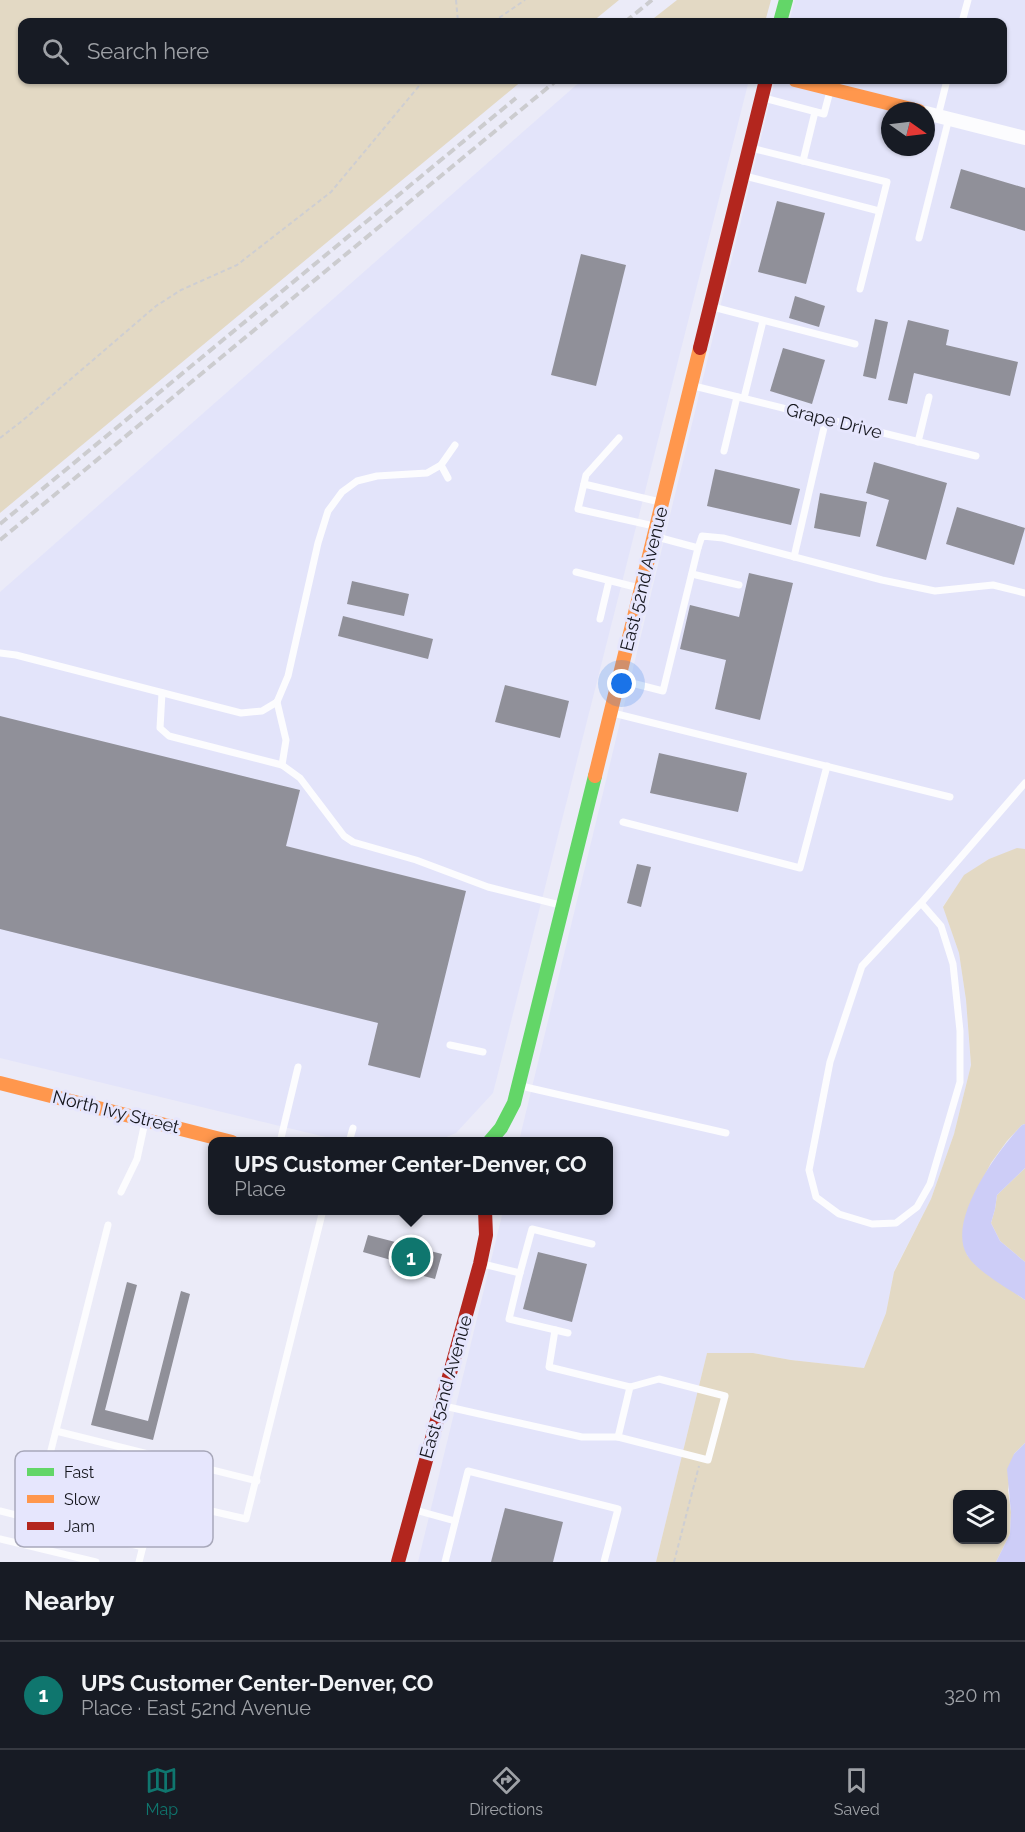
<!DOCTYPE html>
<html lang="en">
<head>
<meta charset="utf-8">
<style>
  :root { --surface:#171b24; --page:#20242c; --text:#f1f3f6; --muted:#9ea1a6; --line:#363941; --accent:#0f766e }
  body { margin:0; font-family:Raleway,sans-serif; background:var(--page); color:var(--text) }
  .controls { position:absolute; right:18px; bottom:18px; display:grid; overflow:hidden; border-radius:12px; box-shadow:0 2px 4px #0004 }
  .controls button { width:54px; height:54px; display:grid; place-items:center; padding:0; border:0; border-bottom:2px solid var(--line); background:var(--surface); color:var(--text); font:30px sans-serif }
  .compass { position:absolute; left:881px; top:102px; width:54px; height:54px; border-radius:50%; background:var(--surface); box-shadow:0 2px 4px #0004; rotate:104deg }
  .you { position:absolute; left:622px; top:684px; width:21px; height:21px; margin:-15px; border:4px solid #fff; border-radius:50%; background:#1a73e8; box-shadow:0 0 0 9px #1a73e833 }
  .badge { display:grid; place-items:center; width:39px; height:39px; border-radius:50%; background:var(--accent); color:#fff; font-size:20px; font-weight:700 }
  .pin { position:absolute; translate:-50% -50%; border:3px solid #fff; box-shadow:0 2px 6px #0006 }
  .popup { position:absolute; left:208px; top:1137px; width:405px; height:78px; box-sizing:border-box; display:grid; place-content:center; border-radius:12px; background:var(--surface); filter:drop-shadow(0 2px 4px #0005); font-size:20px; white-space:nowrap; color:var(--muted) }
  .popup b { font-size:22px; color:var(--text) }
  .popup::after { content:''; position:absolute; left:50%; top:100%; margin-left:-12px; border:12px solid transparent; border-top-color:var(--surface) }
  .list { margin:0; padding:0; list-style:none }
  h2 { display:flex; justify-content:space-between; align-items:center; height:78px; margin:0; padding:0 24px; font-size:26px }
  h2 small { font-size:20px; font-weight:400; color:var(--muted) }
  .list li { display:grid; grid-template-columns:39px 1fr auto; gap:18px; align-items:center; box-sizing:border-box; height:108px; padding:0 24px; border-top:2px solid var(--line) }
  .list b { display:block; font-size:22px; white-space:nowrap }
  .list p { margin:0; font-size:20px; white-space:nowrap; color:var(--muted) }
  .list em { font-size:20px; font-style:normal; color:var(--muted) }
  .icon { flex:none; width:33px; height:33px; fill:none; stroke:currentColor; stroke-width:2; stroke-linecap:round; stroke-linejoin:round }
  .map { position:relative; flex:none; width:1025px; height:1562px; overflow:hidden }
  .search { position:absolute; background:var(--surface); box-shadow:0 2px 4px #0004; left:18px; right:18px; top:18px; height:66px; display:flex; align-items:center; gap:15px; box-sizing:border-box; padding:0 21px; border-radius:12px; color:var(--muted); font-size:22px }
  .sheet { height:186px; background:var(--surface) }
  nav { display:flex; justify-content:space-around; align-items:center; box-sizing:border-box; height:84px; border-top:2px solid var(--line); background:var(--surface); font-size:16px; color:var(--muted) }
  nav a { display:grid; justify-items:center; gap:3px }
  nav .on { color:var(--accent) }
  .map>svg:first-child { display:block }
</style>
</head>
<body>
<div class="map">
<svg width="1025" height="1562" viewBox="0 0 1025 1562">
  <rect width="100%" height="100%" fill="#ebebf8"/>
  <g fill="#e3e4fa" fill-rule="evenodd">
    <path d="M795,0H1025V849H1017L989,859L965,875L943,906L959,953L966,1000L971,1065L954,1134L931,1199L894,1271L886,1313L864,1368L791,1360L753,1353H707L656,1562H418L503,1211L609,1210V1142L519,1141L775,80H1002V22H789ZM890,111H926V147H890Z"/>
    <polygon points="582,80 728,80 748,84 493,1093 456,1133 437,1141 342,1141 0,1058 0,592"/>
  </g>
  <g fill="#e3d9c4" fill-rule="evenodd">
    <polygon points="0,0 619,0 592,22 22,22 22,80 523,80 0,513"/>
    <polygon points="677,0 771,0 765,22 649,22"/>
    <path d="M1017,848L1025,849V1124L1022,1125L1007,1141L991,1163L969,1206L965,1222L967,1255L978,1267L1025,1300V1443L1014,1454L1008,1490L1011,1512L1010,1534L996,1562H656L707,1353H753L791,1360L864,1368L886,1313L894,1272L931,1199L954,1134L971,1065L966,1000L959,953L943,907L964,875L989,859ZM958,1494H1002V1540H958Z"/>
    <polygon points="1025,1168 1025,1262 1000,1241 991,1223 995,1209 997,1195"/>
  </g>
  <g fill="#cdcdf7">
    <path d="M1025,1124V1168L997,1195L995,1209L991,1223L1000,1241L1025,1262V1300C1009,1289 976,1271 967,1255C946,1220 999,1149 1022,1125Z"/>
    <polygon points="1025,1443 1025,1562 996,1562 1010,1534 1011,1512 1007,1469 1014,1454"/>
  </g>
  <g fill="#909099">
    <polygon points="961,169 1025,188 1025,231 950,208"/>
    <polygon points="777,201 825,213 806,284 758,272"/>
    <polygon points="581,254 626,265 596,386 551,375"/>
    <polygon points="795,296 825,306 819,327 789,318"/>
    <polygon points="875,319 888,322 876,379 863,376"/>
    <polygon points="908,320 949,330 946,345 1018,362 1010,396 914,373 907,404 888,400"/>
    <polygon points="783,348 825,360 812,404 770,391"/>
    <polygon points="874,462 947,483 926,560 876,546 889,500 866,493"/>
    <polygon points="715,469 800,489 791,525 707,506"/>
    <polygon points="820,493 867,502 860,537 814,528"/>
    <polygon points="957,507 1025,528 1014,565 946,544"/>
    <polygon points="749,573 793,583 760,720 715,709 726,660 680,649 690,605 739,617"/>
    <polygon points="352,581 409,594 404,616 347,604"/>
    <polygon points="343,616 433,639 428,659 338,636"/>
    <polygon points="505,685 569,701 560,738 495,722"/>
    <polygon points="0,716 300,790 286,846 466,891 420,1078 368,1065 378,1023 0,929"/>
    <polygon points="659,753 747,773 738,812 650,793"/>
    <polygon points="637,864 651,867 641,907 627,903"/>
    <polygon points="368,1235 442,1254 435,1279 390,1267 391,1260 363,1252"/>
    <polygon points="538,1252 587,1264 572,1322 523,1309"/>
    <polygon points="127,1282 137,1285 105,1410 148,1421 181,1291 190,1294 153,1440 91,1425"/>
    <polygon points="505,1508 563,1522 553,1562 491,1562"/>
  </g>
  <g fill="none" stroke-linecap="round" stroke-linejoin="round">
    <g stroke="#ceced2" stroke-width="2" stroke-dasharray="4.5 3" stroke-linecap="butt">
      <polyline points="456,0 458,22"/>
      <polyline points="493,22 525,0"/>
      <polyline points="0,438 22,421 156,306 181,290 237,265 331,192 424,80"/>
      <polyline points="674,1562 699,1466"/>
    </g>
    <g stroke="#fcfcfe" stroke-width="7">
      <polyline points="962,22 968,0"/>
      <polyline points="764,98 824,114 830,91"/>
      <polyline points="938,116 947,80"/>
      <polyline points="751,148 887,182 860,289"/>
      <polyline points="803,161 815,112"/>
      <polyline points="745,176 879,211"/>
      <polyline points="919,238 949,118"/>
      <polyline points="713,307 855,344"/>
      <polyline points="694,386 976,456"/>
      <polyline points="744,398 763,321"/>
      <polyline points="619,438 586,475 578,509 654,526"/>
      <polyline points="918,442 929,397"/>
      <polyline points="724,451 737,397"/>
      <polyline points="441,465 448,478"/>
      <polyline points="584,484 660,502"/>
      <polyline points="698,548 702,536 723,538 882,580 935,591 993,585 1025,593"/>
      <polyline points="794,557 826,419"/>
      <polyline points="576,572 639,588"/>
      <polyline points="692,574 739,585"/>
      <polyline points="600,619 609,581"/>
      <polyline points="0,653 16,655 241,713 262,711 277,702 288,676 318,543 328,511 342,492 357,481 377,476 427,473 441,465 455,445"/>
      <polyline points="620,680 663,691 698,548 657,537"/>
      <polyline points="162,693 160,728 169,736 282,765 300,778 344,836 353,842 416,860 488,887 560,905"/>
      <polyline points="277,702 286,740 282,765"/>
      <polyline points="613,713 950,797"/>
      <polyline points="623,822 800,868 827,766"/>
      <polyline points="921,903 941,926 953,964 960,1031 960,1082 930,1184 917,1207 896,1223 872,1224 839,1214 816,1197 809,1170 830,1062 862,966 921,903 1025,783"/>
      <polyline points="450,1045 483,1052"/>
      <polyline points="521,1086 726,1133"/>
      <polyline points="280,1142 298,1067"/>
      <polyline points="349,1142 353,1128"/>
      <polyline points="121,1192 137,1159 145,1122"/>
      <polyline points="108,1225 46,1470 155,1498"/>
      <polyline points="483,1264 520,1273 509,1319 568,1333"/>
      <polyline points="520,1273 532,1229 592,1244"/>
      <polyline points="444,1406 582,1437 618,1437 708,1460 725,1396 659,1379 630,1387 549,1367 555,1330"/>
      <polyline points="56,1431 257,1481"/>
      <polyline points="618,1437 630,1387"/>
      <polyline points="415,1510 455,1521"/>
      <polyline points="0,1511 143,1547"/>
      <polyline points="0,1539 96,1562"/>
      <polyline points="139,1562 155,1498 246,1519 323,1210"/>
      <polyline points="445,1562 468,1471 618,1509 604,1562"/>
    </g>
    <polyline stroke="#fcfcfe" stroke-width="14" points="926,113 1025,138"/>
    <g stroke="#63d668" stroke-width="14">
      <polyline points="780,22 786,0"/>
      <polyline points="489,1142 501,1128 514,1103 595,776"/>
    </g>
    <g stroke="#ff974d" stroke-width="14">
      <polyline points="795,80 919,111"/>
      <polyline points="595,776 700,348"/>
      <polyline points="0,1083 232,1142"/>
    </g>
    <g stroke="#b3261e" stroke-width="14">
      <polyline points="700,348 766,80"/>
      <polyline points="398,1562 480,1264 486,1235 485,1210"/>
    </g>
    <g stroke="#cccccf" stroke-width="4" stroke-dasharray="9 4.5" stroke-linecap="butt">
      <polyline points="625,22 652,0"/>
      <polyline points="0,524 516,98"/>
      <polyline points="0,540 557,80"/>
    </g>
  </g>
  <g text-anchor="middle" stroke-width="6" stroke-linejoin="round" paint-order="stroke">
    <g font-size="18" fill="#16171e" stroke="#e6e6fd">
      <text transform="translate(834 421) rotate(14)" y="6">Grape Drive</text>
      <text transform="translate(644 579) rotate(-76)" y="6">East 52nd Avenue</text>
      <text transform="translate(116 1112) rotate(14)" y="6">North Ivy Street</text>
      <text transform="translate(446 1387) rotate(-74)" y="6">East 52nd Avenue</text>
    </g>
  </g>
  <rect x="15" y="1451" width="198" height="96" rx="9" fill="#e6e6fd" stroke="#a8a8ba" stroke-width="1.5"/>
  <rect x="27" y="1468" width="27" height="8" fill="#63d668"/>
  <rect x="27" y="1495" width="27" height="8" fill="#ff974d"/>
  <rect x="27" y="1522" width="27" height="8" fill="#b3261e"/>
  <g font-size="16" fill="#16171e">
    <text x="64" y="1478">Fast</text>
    <text x="64" y="1505">Slow</text>
    <text x="64" y="1532">Jam</text>
  </g>
</svg>
<div class="controls">
<button><svg class="icon" aria-label="layers" viewBox="0 0 24 24"><path d="M12 4l9 5-9 5-9-5zM3 14l9 5 9-5"/></svg></button>
</div>
<svg class="compass" viewBox="-18 -18 36 36"><path d="M0-13l5 13h-10z" fill="#e53935"/><path d="M0 13l5-13h-10z" fill="#9ea1a6"/></svg>
<div class="you"></div>
<div class="pin badge" style="left:411px;top:1257px">1</div>
<div class="popup"><b>UPS Customer Center-Denver, CO</b>Place</div>
<div class="search"><svg class="icon" aria-label="search" viewBox="0 0 24 24"><circle cx="10" cy="10" r="6"/><path d="M15 15l6 6"/></svg>Search here</div>
</div>
<section class="sheet">
<h2>Nearby<small></small></h2>
<ul class="list">
<li><span class="badge">1</span><div><b>UPS Customer Center-Denver, CO</b><p>Place · East 52nd Avenue</p></div><em>320 m</em></li>
</ul>
</section>
<nav>
<a class="on"><svg class="icon" aria-label="map" viewBox="0 0 24 24"><path d="M3 6l6-2 6 2 6-2v14l-6 2-6-2-6 2zM9 4v14M15 6v14"/></svg>Map</a>
<a><svg class="icon" aria-label="directions" viewBox="0 0 24 24"><path d="M12 3l9 9-9 9-9-9zM9 14v-3h6M13 9l2 2-2 2"/></svg>Directions</a>
<a><svg class="icon" aria-label="saved" viewBox="0 0 24 24"><path d="M7 4h10v16l-5-4-5 4z"/></svg>Saved</a>
</nav>
</body>
</html>
